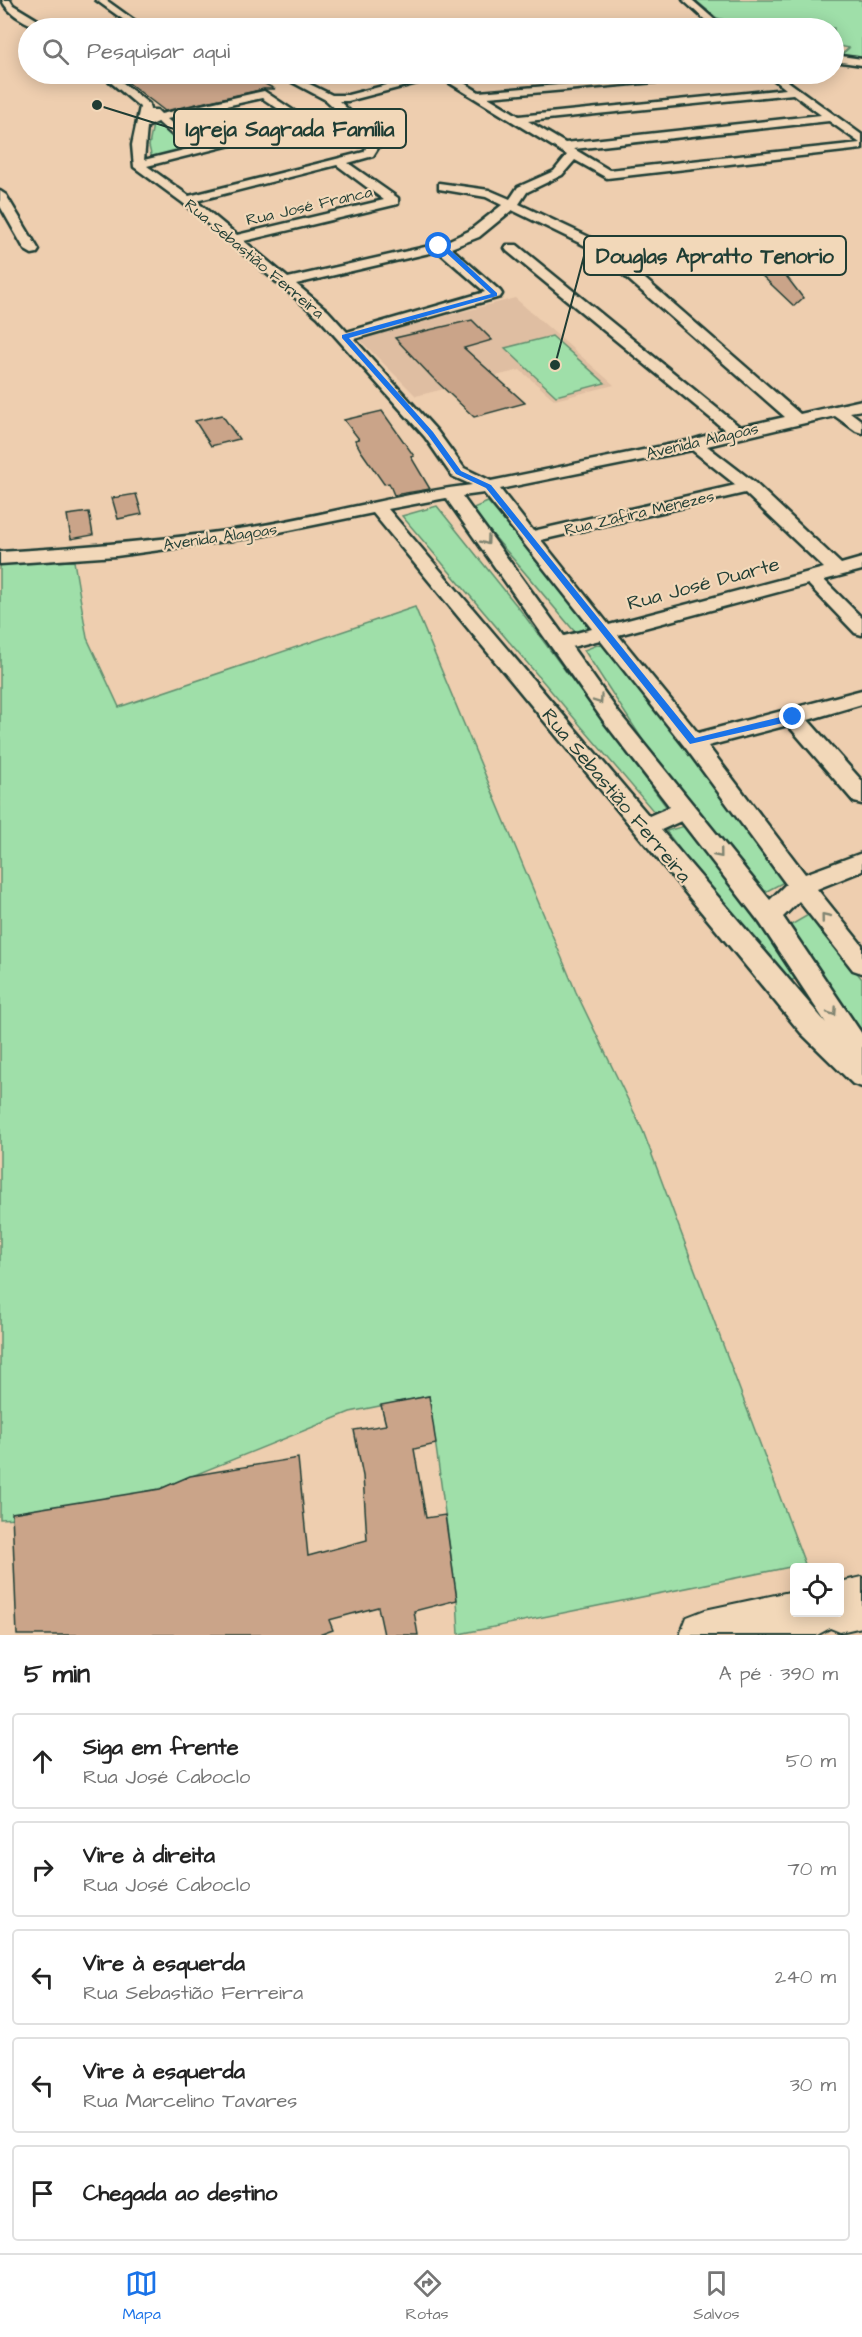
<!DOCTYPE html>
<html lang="pt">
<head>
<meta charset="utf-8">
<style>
  :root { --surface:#fff; --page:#f6f6f6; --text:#222; --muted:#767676; --line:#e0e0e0; --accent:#1a73e8 }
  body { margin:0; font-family:"Architects Daughter",sans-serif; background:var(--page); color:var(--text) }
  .controls { position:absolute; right:18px; bottom:18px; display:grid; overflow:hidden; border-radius:6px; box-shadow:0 3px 15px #0003 }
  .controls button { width:54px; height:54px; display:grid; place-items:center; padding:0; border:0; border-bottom:2px solid var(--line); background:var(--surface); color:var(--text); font:30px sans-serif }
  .stop { position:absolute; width:18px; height:18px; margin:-14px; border:4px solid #1a73e8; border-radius:50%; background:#fff }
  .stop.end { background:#1a73e8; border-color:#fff; box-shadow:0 2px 6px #0008 }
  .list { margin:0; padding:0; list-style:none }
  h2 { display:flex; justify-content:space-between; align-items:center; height:78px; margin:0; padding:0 24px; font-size:26px }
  h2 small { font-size:20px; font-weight:400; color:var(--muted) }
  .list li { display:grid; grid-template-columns:39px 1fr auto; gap:18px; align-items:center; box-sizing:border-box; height:96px; margin:0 12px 12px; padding:0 12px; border:2px solid var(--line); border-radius:6px }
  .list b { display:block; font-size:22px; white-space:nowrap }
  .list p { margin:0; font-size:20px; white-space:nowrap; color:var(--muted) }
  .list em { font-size:20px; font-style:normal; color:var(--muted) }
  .icon { flex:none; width:33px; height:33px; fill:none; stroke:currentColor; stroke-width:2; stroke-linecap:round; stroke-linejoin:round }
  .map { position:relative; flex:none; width:862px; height:1635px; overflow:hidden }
  .search { position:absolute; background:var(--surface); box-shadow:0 3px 15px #0003; left:18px; right:18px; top:18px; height:66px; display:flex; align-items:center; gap:15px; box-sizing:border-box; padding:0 21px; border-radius:33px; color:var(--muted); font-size:22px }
  .sheet { height:618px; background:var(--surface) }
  nav { display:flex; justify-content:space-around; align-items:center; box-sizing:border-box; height:84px; border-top:2px solid var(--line); background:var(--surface); font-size:16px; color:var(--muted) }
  nav a { display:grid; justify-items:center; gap:3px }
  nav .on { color:var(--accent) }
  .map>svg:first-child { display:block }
</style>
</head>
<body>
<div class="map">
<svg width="862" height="1635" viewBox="0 0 862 1635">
  <rect width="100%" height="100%" fill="#eeceaf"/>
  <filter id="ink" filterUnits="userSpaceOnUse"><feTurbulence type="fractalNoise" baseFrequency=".0167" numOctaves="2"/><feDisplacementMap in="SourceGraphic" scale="12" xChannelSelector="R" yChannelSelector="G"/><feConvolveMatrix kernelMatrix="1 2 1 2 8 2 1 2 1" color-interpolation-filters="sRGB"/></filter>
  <g filter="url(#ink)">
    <polygon fill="#dfbea2" points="515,298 614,385 555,400 520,370 416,396 359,339"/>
    <g fill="#9fdfa9" stroke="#5f8e6e" stroke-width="1.5">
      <polygon points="695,0 862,0 862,57 841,55 849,48 834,45 834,28 793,28 788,25 740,24 717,18"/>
      <polygon points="160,122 192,149 152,159 149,146 153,124"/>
      <polygon points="552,336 605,383 556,396 505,348"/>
      <polygon points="488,502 594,625 575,632 471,509"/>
      <polygon points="437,506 521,611 668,809 655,813 402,516"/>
      <polygon points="74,561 87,638 119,707 415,607 576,992 643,1131 805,1564 459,1634 457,1600 429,1396 350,1412 160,1489 17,1518 0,1519 0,563"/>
      <polygon points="605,642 784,882 765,892 663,771 584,650"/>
      <polygon points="685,826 799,978 785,982 727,912 666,831"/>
      <polygon points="810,914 862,979 862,1031 784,929"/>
    </g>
    <g fill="#caa489" stroke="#1f3d34" stroke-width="1.5">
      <polygon points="117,74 245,74 275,89 264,89 165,111"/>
      <polygon points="764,247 803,298 794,306 756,270 741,250"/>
      <polygon points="472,320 492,340 464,348 525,403 474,417 432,377 395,338"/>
      <polygon points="382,411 414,456 411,457 430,489 394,495 389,483 384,484 361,451 355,440 359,439 344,420"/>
      <polygon points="222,415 239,439 211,446 195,421"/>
      <polygon points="136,494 142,514 118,519 112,498"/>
      <polygon points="89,512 93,535 71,539 67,515"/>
      <polygon points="429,1396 436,1444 414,1449 426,1518 445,1515 457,1600 414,1611 418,1635 384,1635 378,1607 329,1620 333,1630 319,1635 17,1635 12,1513 160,1489 190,1476 298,1458 308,1556 367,1540 363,1476 354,1430 386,1425 381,1405"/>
    </g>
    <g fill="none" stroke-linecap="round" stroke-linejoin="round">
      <defs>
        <g id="street">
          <path d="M2,0H10L13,5L51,28C35,30 8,15 2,0Z"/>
          <polygon points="96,0 106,0 145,28 135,28"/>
          <polygon points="683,0 692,0 724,28 714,28"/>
          <polygon points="834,55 862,59 862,65 834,61"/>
          <path d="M101,74H112L149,104L150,110H157L161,114L264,91L312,123L311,125L147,166L189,196L364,152L366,148L361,133L326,100L277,74H289L332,95H348L429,74H449L479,92L683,74H716L711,77L488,97L519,116L786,89L767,74H778L862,135V149L607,178L575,160L562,175L527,192L519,204L606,245L800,414L862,400V410L850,412L862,421V433L856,431L835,416L707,446L755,483L841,564L862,558V570L824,580L862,618V635L855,633L808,584L618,635L698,733L862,690V704L808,720L862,781V804L854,802L788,725L708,746L805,874L862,853V871L817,889L862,945V973L853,970L799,901L783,917L862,1034V1087L853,1084L801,1033L373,513L255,537L116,556L0,564V552C85,547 169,540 253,527C327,515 398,494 472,485L452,476L425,437L318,317L183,203L134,167L132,145L140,107ZM440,77L567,155L554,171L518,187L510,199L489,190L439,183V189L486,197L502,205L469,231L443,243L288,278L244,241L398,204V198L348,163L373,156L378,148L370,130L339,101H348ZM793,94L821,115L565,143L528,121ZM262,98L298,122L199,147L167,119ZM829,121L860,143L609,170L574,149ZM158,122L188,149L144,160L147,127ZM337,165L384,200L237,235L196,201ZM512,210L596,251L785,417L740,427L517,245H507L505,248L507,251L725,430L692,440L491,481L464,468L437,431L354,339L500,297L502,294L500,291L451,248L479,237ZM438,251L485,292L347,332L328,311L296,284ZM692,450L736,485L533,531L500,489ZM484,493L592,629L564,636L462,496ZM745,493L824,568L609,625L541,540ZM446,498L605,723L670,807L649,816L388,509ZM600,640L685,747L786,884L770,900L619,713L572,647ZM681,821L760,923L826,1023L661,830Z"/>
          <polygon points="0,191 6,195 39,250 37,253 32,254 25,250 0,206"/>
        </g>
        <polygon id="secondary" points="862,1577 862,1627 840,1632 830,1628 817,1635 680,1635 687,1617 705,1610 794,1591 794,1612 840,1612 840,1582"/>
      </defs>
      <use href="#street" stroke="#1f3d34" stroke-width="5"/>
      <use href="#secondary" stroke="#1f3d34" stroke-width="4"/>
      <use href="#street" fill="#f2d8b9" fill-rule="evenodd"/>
      <use href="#secondary" fill="#f2d8b9" fill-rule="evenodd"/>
    </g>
    <defs><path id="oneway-chevron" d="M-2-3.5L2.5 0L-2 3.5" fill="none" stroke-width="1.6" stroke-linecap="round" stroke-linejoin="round" transform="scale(1.5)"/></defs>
    <g stroke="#7e8370">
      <use href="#oneway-chevron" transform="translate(486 541) rotate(54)"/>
      <use href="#oneway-chevron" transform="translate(599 700) rotate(55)"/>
      <use href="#oneway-chevron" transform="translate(719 854) rotate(51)"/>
      <use href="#oneway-chevron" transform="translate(825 917) rotate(-129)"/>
      <use href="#oneway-chevron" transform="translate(833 1012) rotate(56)"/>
    </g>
  </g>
  <polygon fill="#1a73e8" points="439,244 445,245 497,293 497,296 349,338 433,432 461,471 491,485 695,738 793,714 798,717 796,720 690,744 486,488 456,474 428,435 342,338 342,335 491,294 441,248 437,247"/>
  <g text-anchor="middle" stroke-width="4.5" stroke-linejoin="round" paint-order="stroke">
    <g font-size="16" fill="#1f3d34" stroke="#f2d8b9">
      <text transform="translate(309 205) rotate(-13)" y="6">Rua José Franca</text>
      <text transform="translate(255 258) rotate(40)" y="6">Rua Sebastião Ferreira</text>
      <text transform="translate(702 440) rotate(-13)" y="6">Avenida Alagoas</text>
      <text transform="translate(639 512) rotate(-13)" y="6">Rua Zafira Menezes</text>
      <text transform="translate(220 536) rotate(-8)" y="6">Avenida Alagoas</text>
    </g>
    <g font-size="20" fill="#1f3d34" stroke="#f2d8b9">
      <text transform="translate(703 583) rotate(-15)" y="7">Rua José Duarte</text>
      <text transform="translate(617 795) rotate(50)" y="7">Rua Sebastião Ferreira</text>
    </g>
  </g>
  <path fill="none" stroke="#1f3d34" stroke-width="2" d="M97 105L174 129M555 365L584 256"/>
  <g fill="#1f3d34" stroke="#f2d8b9" stroke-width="2">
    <circle cx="97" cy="105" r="6"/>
    <circle cx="555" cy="365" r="6"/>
  </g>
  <g fill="#f2d8b9" stroke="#1f3d34" stroke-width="2">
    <rect x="174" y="109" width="232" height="39" rx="6"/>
    <rect x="584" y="236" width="262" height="39" rx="6"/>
  </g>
  <g font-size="21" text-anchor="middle" font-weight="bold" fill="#1f3d34">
    <text x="290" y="136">Igreja Sagrada Família</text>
    <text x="715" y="263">Douglas Apratto Tenorio</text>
  </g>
</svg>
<div class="controls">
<button><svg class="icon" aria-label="locate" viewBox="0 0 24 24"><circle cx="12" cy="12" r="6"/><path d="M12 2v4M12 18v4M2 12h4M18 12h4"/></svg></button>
</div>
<div class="stop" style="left:439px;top:246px"></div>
<div class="stop end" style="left:793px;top:717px"></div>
<div class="search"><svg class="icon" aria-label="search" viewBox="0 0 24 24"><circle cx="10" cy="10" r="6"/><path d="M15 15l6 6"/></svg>Pesquisar aqui</div>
</div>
<section class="sheet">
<h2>5 min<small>A pé · 390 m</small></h2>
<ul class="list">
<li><svg class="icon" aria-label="ahead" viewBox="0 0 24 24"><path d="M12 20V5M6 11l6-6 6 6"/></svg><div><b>Siga em frente</b><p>Rua José Caboclo</p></div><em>50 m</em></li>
<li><svg class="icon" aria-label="right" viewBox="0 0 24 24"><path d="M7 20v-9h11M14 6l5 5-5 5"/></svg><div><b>Vire à direita</b><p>Rua José Caboclo</p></div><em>70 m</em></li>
<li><svg class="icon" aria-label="left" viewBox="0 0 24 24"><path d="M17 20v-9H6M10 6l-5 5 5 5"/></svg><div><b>Vire à esquerda</b><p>Rua Sebastião Ferreira</p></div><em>240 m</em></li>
<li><svg class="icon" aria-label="left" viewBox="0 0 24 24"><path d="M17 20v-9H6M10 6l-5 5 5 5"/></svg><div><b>Vire à esquerda</b><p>Rua Marcelino Tavares</p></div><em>30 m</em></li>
<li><svg class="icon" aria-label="arrive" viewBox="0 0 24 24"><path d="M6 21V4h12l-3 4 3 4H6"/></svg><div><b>Chegada ao destino</b></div></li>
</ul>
</section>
<nav>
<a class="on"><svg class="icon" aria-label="map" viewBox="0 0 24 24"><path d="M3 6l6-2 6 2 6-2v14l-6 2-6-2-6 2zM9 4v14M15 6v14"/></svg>Mapa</a>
<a><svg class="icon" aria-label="directions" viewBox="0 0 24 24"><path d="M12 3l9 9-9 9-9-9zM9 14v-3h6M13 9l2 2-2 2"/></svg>Rotas</a>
<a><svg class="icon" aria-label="saved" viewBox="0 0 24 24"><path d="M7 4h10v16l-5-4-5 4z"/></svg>Salvos</a>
</nav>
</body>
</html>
